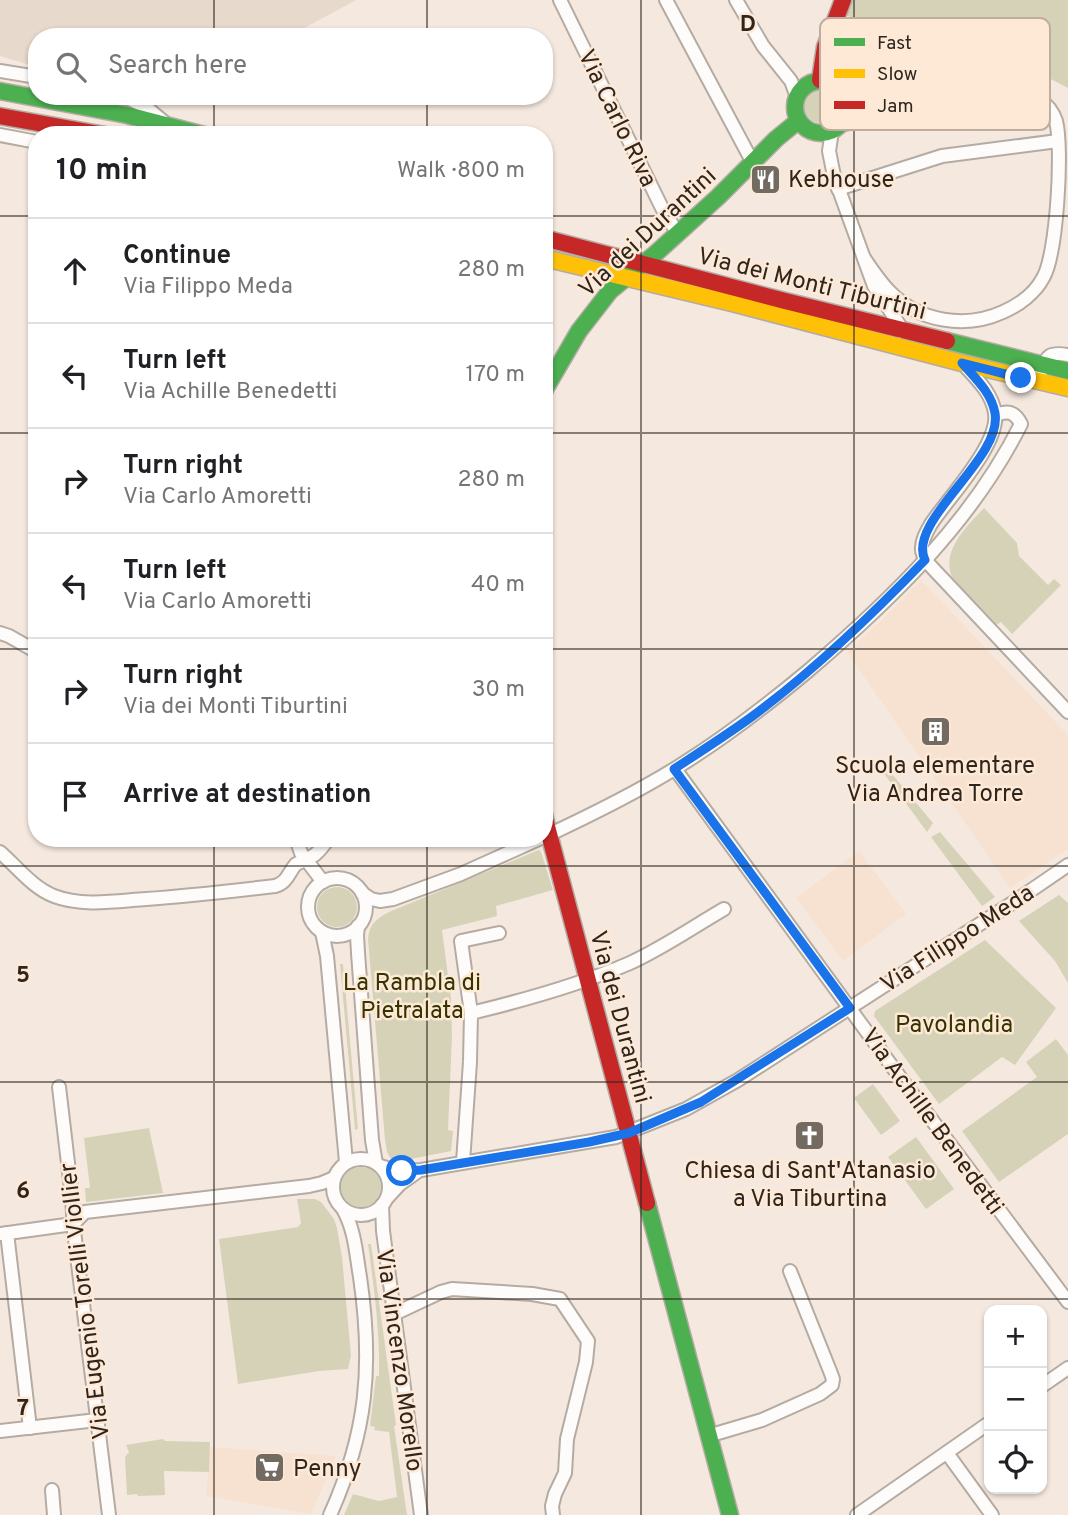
<!DOCTYPE html>
<html lang="en">
<head>
<meta charset="utf-8">
<style>
  :root { --surface:#fff; --page:#f2f2f2; --text:#202124; --muted:#757577; --line:#e0e0e0 }
  body { margin:0; font-family:Overpass,sans-serif; background:var(--page); color:var(--text) }
  .controls { position:absolute; right:21px; bottom:21px; display:grid; overflow:hidden; border-radius:14px; box-shadow:0 2px 5px #0004 }
  .controls button { width:63px; height:63px; display:grid; place-items:center; padding:0; border:0; border-bottom:2px solid var(--line); background:var(--surface); color:var(--text); font:35px sans-serif }
  .stop { position:absolute; width:21px; height:21px; margin:-16px; border:5px solid #1a73e8; border-radius:50%; background:#fff }
  .stop.end { background:#1a73e8; border-color:#fff; box-shadow:0 2px 7px #0008 }
  .list { margin:0; padding:0; list-style:none }
  h2 { display:flex; justify-content:space-between; align-items:center; height:91px; margin:0; padding:0 28px; font-size:30px }
  h2 small { font-size:23px; font-weight:400; color:var(--muted) }
  .list li { display:grid; grid-template-columns:46px 1fr auto; gap:21px; align-items:center; box-sizing:border-box; height:105px; padding:0 28px; border-top:2px solid var(--line) }
  .list b { display:block; font-size:26px; white-space:nowrap }
  .list p { margin:0; font-size:23px; white-space:nowrap; color:var(--muted) }
  .list em { font-size:23px; font-style:normal; color:var(--muted) }
  .icon { flex:none; width:38px; height:38px; fill:none; stroke:currentColor; stroke-width:2; stroke-linecap:round; stroke-linejoin:round }
  .map { position:relative; flex:none; width:1068px; height:1515px; overflow:hidden }
  .search { position:absolute; background:var(--surface); box-shadow:0 2px 5px #0004; left:28px; top:28px; width:525px; height:77px; display:flex; align-items:center; gap:18px; box-sizing:border-box; padding:0 24px; border-radius:28px; color:var(--muted); font-size:26px }
  .panel { position:absolute; background:var(--surface); box-shadow:0 2px 5px #0004; left:28px; top:126px; width:525px; height:721px; border-radius:28px }
  .map>svg:first-child { display:block }
</style>
</head>
<body>
<div class="map">
<svg width="1068" height="1515" viewBox="0 0 1068 1515">
  <rect width="100%" height="100%" fill="#f5e9df"/>
  <g fill="#f7e2d1">
    <polygon points="921,580 1068,735 1068,849 1010,888 847,652 886,616"/>
    <polygon points="859,851 906,914 843,961 796,898"/>
    <polygon points="210,1447 336,1456 311,1514 206,1496"/>
  </g>
  <polygon fill="#e7d9cb" points="0,0 356,0 288,37 37,37 37,67 0,56"/>
  <g fill="#d6d2b8">
    <polygon points="851,0 1068,0 1068,88 949,26 891,28 844,15"/>
    <circle cx="821" cy="106" r="17"/>
    <path d="M984,508L1017,543L1019,556L1048,585L1054,579L1061,585L1012,634L1001,622L996,625L990,620C980,609 959,591 953,579C939,552 968,525 984,508Z"/>
    <polygon points="887,768 933,823 927,832 883,772"/>
    <polygon points="940,832 995,897 982,906 931,837"/>
    <path d="M539,850L541,852L553,890L496,906L497,916L442,930L451,998L452,1036L448,1130L453,1131L451,1151L401,1161L391,1159L387,1152L385,1140L368,939C369,924 376,919 389,912Z"/>
    <circle cx="337" cy="907" r="20"/>
    <polygon points="1059,895 1068,903 1068,983 1055,961 1019,921"/>
    <polygon points="985,940 1056,1008 1015,1065 1002,1057 939,1104 874,1016 875,1011"/>
    <polygon points="340,964 343,964 358,1129 355,1130"/>
    <polygon points="1056,1039 1068,1055 1068,1134 999,1182 962,1131 1037,1077 1026,1062"/>
    <polygon points="873,1084 900,1121 881,1135 854,1098"/>
    <polygon points="149,1128 163,1193 86,1202 85,1188 90,1188 84,1138"/>
    <polygon points="916,1137 954,1189 926,1209 888,1157"/>
    <circle cx="361" cy="1187" r="20"/>
    <polygon points="297,1199 315,1199 321,1202 334,1219 337,1228 342,1257 351,1356 348,1369 319,1371 238,1384 219,1239 298,1227 301,1223"/>
    <path d="M368,1244H371L396,1425L394,1426L407,1515H344L353,1494L379,1501L397,1497L389,1432L374,1430L375,1427L370,1426L376,1376H379C380,1331 374,1288 368,1244Z"/>
    <polygon points="163,1439 165,1441 210,1442 209,1472 164,1471 165,1495 138,1496 137,1494 127,1495 125,1457 129,1452 126,1445"/>
  </g>
  <g fill="none" stroke-linecap="round" stroke-linejoin="round">
    <defs>
      <g id="street">
        <polyline points="560,0 662,208 678,234"/>
        <polyline points="666,0 753,163"/>
        <polyline points="736,0 763,46 791,81 797,97"/>
        <polyline points="0,71 37,77"/>
        <path d="M837,84L855,81L865,83C879,88 914,105 927,104C932,104 938,102 943,100C962,92 1005,50 1009,98"/>
        <polyline points="123,96 146,107 164,122"/>
        <path d="M838,126C853,122 869,117 885,116C901,116 916,120 932,117C946,115 958,108 972,103C988,98 1025,92 1040,100C1048,105 1053,112 1056,121C1063,148 1057,255 1043,278C1035,293 1019,305 1003,312C966,329 919,322 890,292C880,282 872,270 864,258"/>
        <polyline points="832,131 829,151 834,176 874,286 902,329 901,332"/>
        <polyline points="0,135 37,142"/>
        <polyline points="838,189 942,156 1058,141"/>
        <path d="M963,364C976,378 992,393 995,413C1000,444 948,498 931,524C927,531 921,541 922,550C922,553 924,556 925,560L1068,712"/>
        <path d="M1041,372C1046,355 1050,352 1068,355"/>
        <polyline points="0,633 9,636 37,652"/>
        <polyline points="675,769 902,1080 1068,1302"/>
        <path d="M544,837C589,816 634,794 676,768C723,739 766,706 808,671C891,600 972,522 1021,424C1015,412 1008,410 996,415"/>
        <polyline points="296,838 301,853 323,882"/>
        <path d="M0,852C17,867 33,888 54,896C82,907 117,901 146,899C189,896 232,891 275,886C288,882 288,873 296,864C315,856 317,855 329,838"/>
        <circle cx="337" cy="907" r="29"/>
        <polyline points="362,893 371,899 380,901 393,899 461,874 541,838"/>
        <polyline points="358,926 357,935 358,953 372,1140 376,1163"/>
        <polyline points="322,932 327,956 346,1162"/>
        <path d="M471,1013C525,1000 579,985 630,963C663,948 693,927 724,909"/>
        <polyline points="59,1087 72,1197 74,1231 109,1515"/>
        <circle cx="361" cy="1187" r="28"/>
        <polyline points="463,1162 470,1062 471,1013 461,941 499,933"/>
        <polyline points="380,1166 397,1171 421,1170 616,1137 686,1109 738,1080 1014,902 1068,865"/>
        <polyline points="387,1198 400,1184 417,1172"/>
        <polyline points="382,1205 383,1231 421,1515"/>
        <polyline points="73,1224 85,1212 309,1186 322,1183 334,1178"/>
        <polyline points="7,1233 30,1428"/>
        <polyline points="1,1234 73,1224"/>
        <polyline points="394,1314 441,1292 452,1289 532,1294 560,1299 588,1341 586,1362 567,1439 565,1473 555,1494 552,1506 553,1515"/>
        <polyline points="1042,1386 1068,1368"/>
        <polyline points="0,1431 97,1420"/>
        <polyline points="708,1436 762,1420 820,1394 832,1385 833,1379 830,1371 790,1271"/>
        <polyline points="947,1453 992,1515"/>
        <polyline points="52,1490 54,1515"/>
        <path d="M330,1515C367,1433 373,1366 360,1277C356,1254 355,1230 343,1209"/>
        <polyline points="857,1515 989,1423"/>
      </g>
      <g id="fast">
        <circle cx="821" cy="107" r="26"/>
        <polyline points="0,91 127,115 204,135"/>
        <polyline points="947,341 1068,371"/>
        <polyline points="544,391 579,331 610,291 655,254 718,197 776,139 798,121"/>
        <polyline points="647,1203 730,1515"/>
      </g>
      <polyline id="slow" points="544,258 732,303 962,363 1068,388"/>
      <g id="jam">
        <polyline points="820,80 825,47 843,0"/>
        <polyline points="0,116 105,135"/>
        <polyline points="544,238 785,301 947,341"/>
        <polyline points="544,815 647,1203"/>
      </g>
    </defs>
    <use href="#street" stroke="#b4aba3" stroke-width="16"/>
    <use href="#fast" stroke="#b4aba3" stroke-width="19"/>
    <use href="#slow" stroke="#b4aba3" stroke-width="19"/>
    <use href="#jam" stroke="#b4aba3" stroke-width="19"/>
    <use href="#street" stroke="#fefcfa" stroke-width="12"/>
    <use href="#fast" stroke="#4caf50" stroke-width="16"/>
    <use href="#slow" stroke="#ffc107" stroke-width="16"/>
    <use href="#jam" stroke="#c62828" stroke-width="16"/>
  </g>
  <g fill="none" stroke-linecap="round" stroke-linejoin="round">
    <path stroke="#1a73e8" stroke-width="9" d="M402,1171L421,1170L589,1142L629,1133L701,1102L850,1008L674,769C700,752 725,736 750,718C814,671 871,616 925,560C906,521 1003,459 995,413C991,392 975,378 962,363L1021,378"/>
  </g>
  <path fill="none" stroke="#2d251e" stroke-width="2" stroke-opacity="0.55" d="M214,0V37M427,0V37M641,0V1515M854,0V1515M214,96V135M427,96V135M0,216H37M544,216H1068M0,433H37M544,433H1068M0,649H37M544,649H1068M214,838V1515M427,838V1515M0,866H1068M0,1082H1068M0,1299H1068"/>
  <defs>
    <symbol id="restaurant-square" viewBox="-11 -11 22 22"><rect x="-9" y="-9" width="18" height="18" rx="4" fill="#736a62" stroke="#fee8d6"/><path d="M-5-6h1v4h1v-4h1v4h1v-4h1v5L-1.5 .5V6h-2V.5L-5-1ZM5-6V6H3V1.5H1.5Q1.5-4 5-6Z" fill="#fff"/></symbol>
    <symbol id="building-square" viewBox="-11 -11 22 22"><rect x="-9" y="-9" width="18" height="18" rx="4" fill="#736a62" stroke="#fee8d6"/><path d="M-4-6H4V6H1V3H-1V6H-4ZM-2.5-4.3h1.7v1.8h-1.7ZM.8-4.3h1.7v1.8H.8ZM-2.5-1h1.7V.8h-1.7ZM.8-1h1.7V.8H.8Z" fill="#fff"/></symbol>
    <symbol id="church-square" viewBox="-11 -11 22 22"><rect x="-9" y="-9" width="18" height="18" rx="4" fill="#736a62" stroke="#fee8d6"/><path d="M-1.2-6h2.4v3.5h3.3v2.4h-3.3V6h-2.4V-.1h-3.3v-2.4h3.3Z" fill="#fff"/></symbol>
    <symbol id="supermarket-square" viewBox="-11 -11 22 22"><rect x="-9" y="-9" width="18" height="18" rx="4" fill="#736a62" stroke="#fee8d6"/><path d="M-6-5.5h2.5l.6 2H6L4.5 2H-2.5L-4.4-4H-6ZM-1.5 3.2a1.3 1.3 0 1 0 .1 0ZM3 3.2a1.3 1.3 0 1 0 .1 0Z" fill="#fff"/></symbol>
  </defs>
  <g fill-rule="evenodd">
    <use href="#restaurant-square" x="748" y="162" width="35" height="35"/>
    <use href="#building-square" x="918" y="714" width="35" height="35"/>
    <use href="#church-square" x="792" y="1118" width="35" height="35"/>
    <use href="#supermarket-square" x="252" y="1450" width="35" height="35"/>
  </g>
  <g text-anchor="middle" stroke-width="5" stroke-linejoin="round" paint-order="stroke">
    <g font-size="24" fill="#2d251e" stroke="#fee8d6">
      <text transform="translate(618 118) rotate(64)" y="8">Via Carlo Riva</text>
      <text transform="translate(647 232) rotate(-43)" y="8">Via dei Durantini</text>
      <text transform="translate(812 283) rotate(14)" y="8">Via dei Monti Tiburtini</text>
      <text transform="translate(957 938) rotate(-33)" y="8">Via Filippo Meda</text>
      <text transform="translate(621 1017) rotate(75)" y="8">Via dei Durantini</text>
      <text transform="translate(933 1121) rotate(54)" y="8">Via Achille Benedetti</text>
      <text transform="translate(84 1301) rotate(-97)" y="8">Via Eugenio Torelli Viollier</text>
      <text transform="translate(400 1360) rotate(82)" y="8">Via Vincenzo Morello</text>
    </g>
    <g font-size="24" fill="#2d251e" stroke="#fee8d6" text-anchor="start">
      <text x="788" y="187">Kebhouse</text>
      <text x="935" y="773" text-anchor="middle">Scuola elementare<tspan x="935" dy="28">Via Andrea Torre</tspan></text>
      <text x="810" y="1178" text-anchor="middle">Chiesa di Sant'Atanasio<tspan x="810" dy="28">a Via Tiburtina</tspan></text>
      <text x="293" y="1476">Penny</text>
    </g>
    <g font-size="24" fill="#333400" stroke="#fee8d6">
      <text x="412" y="990">La Rambla di<tspan x="412" dy="28">Pietralata</tspan></text>
      <text x="954" y="1032">Pavolandia</text>
    </g>
  </g>
  <rect x="820" y="18" width="230" height="112" rx="10" fill="#fee8d6" stroke="#bfae9f" stroke-width="2"/>
  <rect x="834" y="38" width="31" height="8" fill="#4caf50"/>
  <rect x="834" y="69" width="31" height="9" fill="#ffc107"/>
  <rect x="834" y="101" width="31" height="8" fill="#c62828"/>
  <g font-size="19" fill="#2d251e">
    <text x="877" y="49">Fast</text>
    <text x="877" y="80">Slow</text>
    <text x="877" y="112">Jam</text>
  </g>
  <g font-size="23" text-anchor="middle" font-weight="bold" fill="#2d251e" stroke="#fee8d6" stroke-width="5" stroke-linejoin="round" paint-order="stroke">
    <text x="748" y="31">D</text>
    <text x="23" y="982">5</text>
    <text x="23" y="1198">6</text>
    <text x="23" y="1415">7</text>
  </g>
</svg>
<div class="controls">
<button>+</button>
<button>−</button>
<button><svg class="icon" aria-label="locate" viewBox="0 0 24 24"><circle cx="12" cy="12" r="6"/><path d="M12 2v4M12 18v4M2 12h4M18 12h4"/></svg></button>
</div>
<div class="stop" style="left:402px;top:1171px"></div>
<div class="stop end" style="left:1021px;top:378px"></div>
<div class="search"><svg class="icon" aria-label="search" viewBox="0 0 24 24"><circle cx="10" cy="10" r="6"/><path d="M15 15l6 6"/></svg>Search here</div>
<section class="panel">
<h2>10 min<small>Walk · 800 m</small></h2>
<ul class="list">
<li><svg class="icon" aria-label="ahead" viewBox="0 0 24 24"><path d="M12 20V5M6 11l6-6 6 6"/></svg><div><b>Continue</b><p>Via Filippo Meda</p></div><em>280 m</em></li>
<li><svg class="icon" aria-label="left" viewBox="0 0 24 24"><path d="M17 20v-9H6M10 6l-5 5 5 5"/></svg><div><b>Turn left</b><p>Via Achille Benedetti</p></div><em>170 m</em></li>
<li><svg class="icon" aria-label="right" viewBox="0 0 24 24"><path d="M7 20v-9h11M14 6l5 5-5 5"/></svg><div><b>Turn right</b><p>Via Carlo Amoretti</p></div><em>280 m</em></li>
<li><svg class="icon" aria-label="left" viewBox="0 0 24 24"><path d="M17 20v-9H6M10 6l-5 5 5 5"/></svg><div><b>Turn left</b><p>Via Carlo Amoretti</p></div><em>40 m</em></li>
<li><svg class="icon" aria-label="right" viewBox="0 0 24 24"><path d="M7 20v-9h11M14 6l5 5-5 5"/></svg><div><b>Turn right</b><p>Via dei Monti Tiburtini</p></div><em>30 m</em></li>
<li><svg class="icon" aria-label="arrive" viewBox="0 0 24 24"><path d="M6 21V4h12l-3 4 3 4H6"/></svg><div><b>Arrive at destination</b></div></li>
</ul>
</section>
</div>
</body>
</html>
